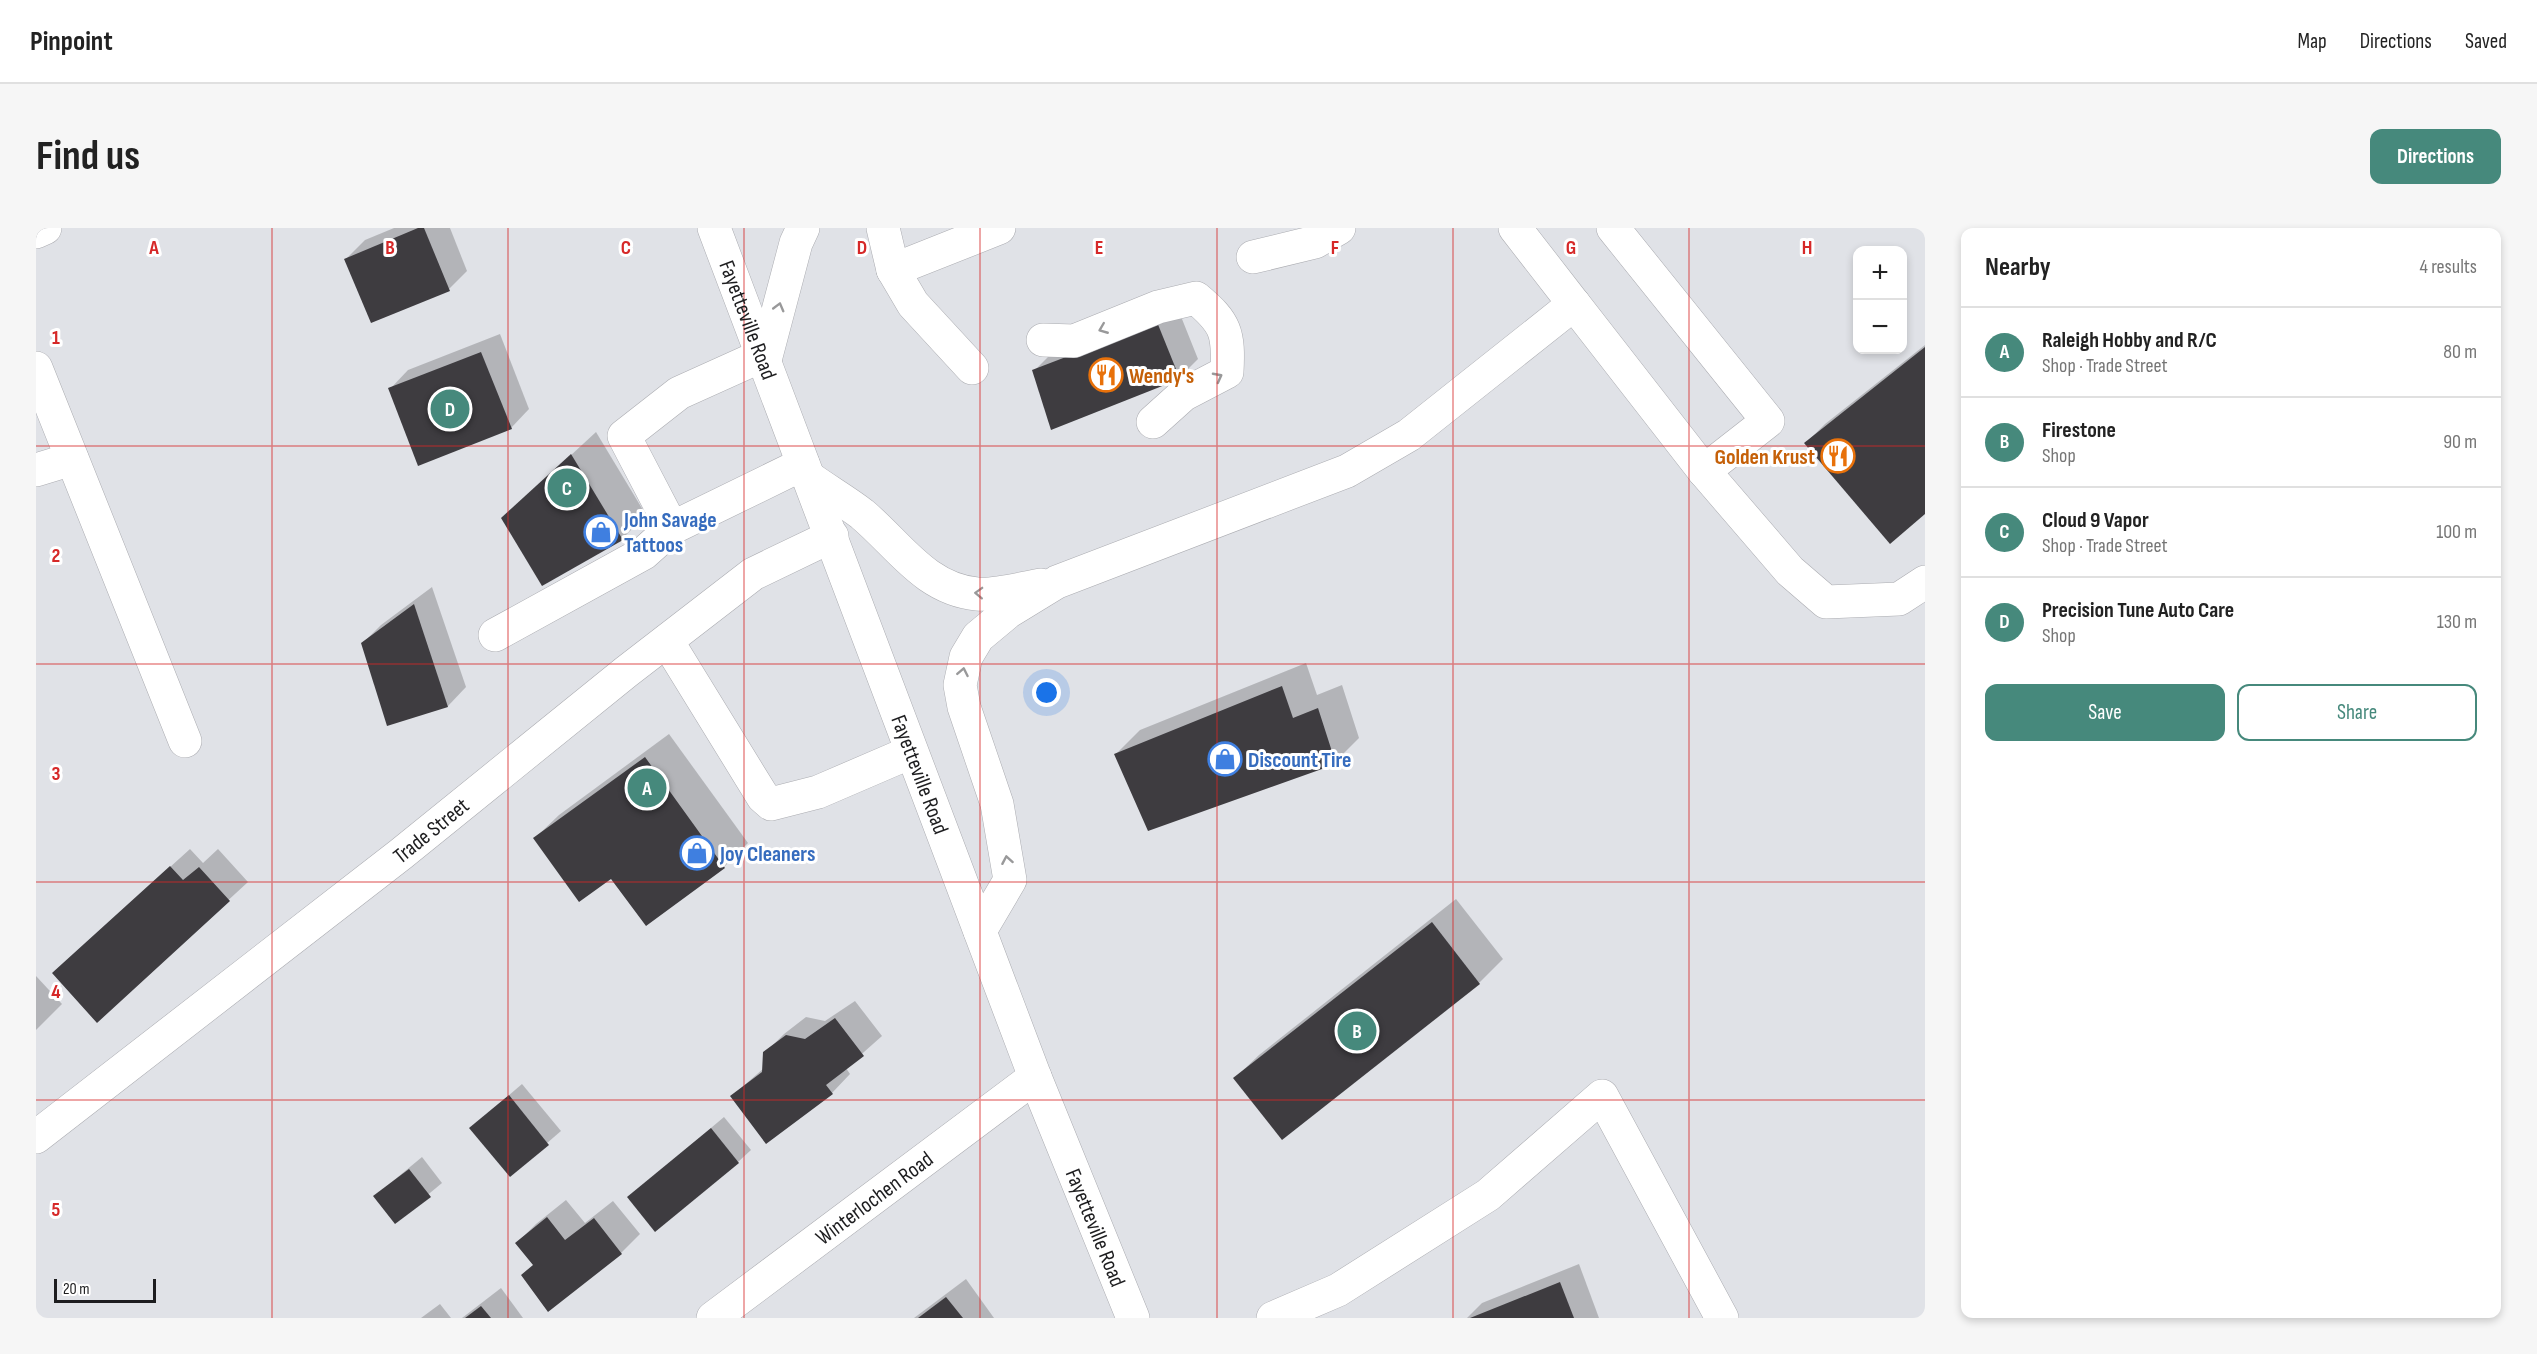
<!DOCTYPE html>
<html lang="en">
<head>
<meta charset="utf-8">
<style>
  :root { --surface:#fff; --page:#f6f6f6; --text:#222; --muted:#767676; --line:#e0e0e0; --accent:#46897c }
  body { margin:0; font-family:"Sofia Sans Condensed",sans-serif; background:var(--page); color:var(--text) }
  .controls { position:absolute; right:18px; top:18px; display:grid; overflow:hidden; border-radius:12px; box-shadow:0 3px 9px #0003 }
  .controls button { width:54px; height:54px; display:grid; place-items:center; padding:0; border:0; border-bottom:2px solid var(--line); background:var(--surface); color:var(--text); font:30px sans-serif }
  .scale { position:absolute; left:18px; bottom:15px; width:102px; box-sizing:border-box; padding-left:6px; border:3px solid #1d1d1f; border-top:0; font-size:16px; line-height:21px; white-space:nowrap; color:#1d1d1f; -webkit-text-stroke:4px #fff; paint-order:stroke }
  .you { position:absolute; left:1011px; top:465px; width:21px; height:21px; margin:-15px; border:4px solid #fff; border-radius:50%; background:#1a73e8; box-shadow:0 0 0 9px #1a73e833 }
  .badge { display:grid; place-items:center; width:39px; height:39px; border-radius:50%; background:var(--accent); color:#fff; font-size:20px; font-weight:700 }
  .pin { position:absolute; translate:-50% -50%; border:3px solid #fff; box-shadow:0 2px 6px #0006 }
  .list { margin:0; padding:0; list-style:none }
  h2 { display:flex; justify-content:space-between; align-items:center; height:78px; margin:0; padding:0 24px; font-size:26px }
  h2 small { font-size:20px; font-weight:400; color:var(--muted) }
  .list li { display:grid; grid-template-columns:39px 1fr auto; gap:18px; align-items:center; box-sizing:border-box; height:90px; padding:0 24px; border-top:2px solid var(--line) }
  .list b { display:block; font-size:22px; white-space:nowrap }
  .list p { margin:0; font-size:20px; white-space:nowrap; color:var(--muted) }
  .list em { font-size:20px; font-style:normal; color:var(--muted) }
  .actions { display:flex; gap:12px; padding:18px 24px }
  .actions a { flex:1; padding:14px 0; border:2px solid var(--accent); border-radius:12px; text-align:center; font-size:21px; color:var(--accent) }
  .actions .main { background:var(--accent); color:#fff }
  .map { position:relative; flex:none; width:1889px; height:1090px; overflow:hidden; border-radius:12px }
  header { display:flex; align-items:center; gap:36px; box-sizing:border-box; height:84px; padding:0 30px; background:var(--surface); border-bottom:2px solid var(--line) }
  header strong { font-size:28px }
  nav { display:flex; gap:33px; margin-inline-start:auto; font-size:21px }
  .intro { display:flex; align-items:center; justify-content:space-between; box-sizing:border-box; height:144px; padding:0 36px }
  h1 { margin:0; font-size:42px }
  .button { padding:15px 27px; border-radius:12px; background:var(--accent); color:#fff; font-size:21px; font-weight:700 }
  main { display:flex; gap:36px; padding:0 36px }
  aside { flex:1; background:var(--surface); border-radius:12px; box-shadow:0 3px 9px #0003 }
  .map>svg:first-child { display:block }
</style>
</head>
<body>
<header>
<strong>Pinpoint</strong>
<nav><a>Map</a><a>Directions</a><a>Saved</a></nav>
</header>
<div class="intro"><h1>Find us</h1><a class="button">Directions</a></div>
<main>
<div class="map">
<svg width="1889" height="1090" viewBox="0 0 1889 1090">
  <rect width="100%" height="100%" fill="#e0e2e7"/>
  <g fill="#0003">
    <polygon points="358,0 414,0 431,43 413,61 310,31 329,12"/>
    <polygon points="1140,76 1162,131 1143,150 998,143 1017,124"/>
    <polygon points="464,106 493,181 475,200 354,161 372,142"/>
    <polygon points="1889,117 1889,285 1770,215 1789,196"/>
    <polygon points="560,204 610,287 586,311 507,356 467,290"/>
    <polygon points="396,359 430,459 412,478 352,496 326,416 345,397"/>
    <polygon points="1270,435 1281,467 1306,457 1323,510 1299,534 1080,526 1104,502"/>
    <polygon points="633,506 712,615 688,639 575,649 499,610 523,587"/>
    <polygon points="154,621 167,635 182,621 212,654 61,793 37,727"/>
    <polygon points="1420,671 1467,731 1443,755 1247,910 1199,850 1223,827"/>
    <polygon points="0,748 26,776 0,802"/>
    <polygon points="819,773 846,808 810,840 814,846 796,865 696,868 728,840 729,825 748,806 770,789 789,793"/>
    <polygon points="486,856 525,903 474,947 435,900"/>
    <polygon points="688,889 715,922 702,934 593,969"/>
    <polygon points="386,929 406,955 359,994 339,968"/>
    <polygon points="530,972 549,995 577,973 604,1006 585,1025 513,1082 498,1036 481,1015 500,996"/>
    <polygon points="1543,1036 1563,1090 1431,1090 1446,1075"/>
    <polygon points="930,1051 958,1090 878,1090"/>
    <polygon points="465,1060 487,1090 426,1090"/>
    <polygon points="404,1076 415,1090 385,1090"/>
  </g>
  <g fill="#3e3c40">
    <polygon points="382,0 388,0 414,63 335,95 308,31"/>
    <polygon points="1121,94 1144,151 1015,202 996,142"/>
    <polygon points="1889,119 1889,286 1854,316 1768,215"/>
    <polygon points="445,124 476,201 382,238 352,160"/>
    <polygon points="535,226 587,312 506,358 465,290"/>
    <polygon points="378,376 412,479 351,498 325,415"/>
    <polygon points="1246,458 1257,490 1282,480 1300,536 1112,603 1078,526"/>
    <polygon points="609,529 689,640 610,698 575,651 543,674 497,610"/>
    <polygon points="134,638 147,652 163,639 194,673 61,795 16,745"/>
    <polygon points="1396,694 1444,756 1246,912 1197,850"/>
    <polygon points="799,790 828,828 790,857 797,866 730,916 694,868 726,844 727,824 750,807 769,811"/>
    <polygon points="473,867 513,917 474,949 433,900"/>
    <polygon points="675,900 703,935 619,1004 591,969"/>
    <polygon points="373,941 395,969 359,996 337,968"/>
    <polygon points="511,989 529,1012 558,990 586,1026 512,1084 485,1047 497,1037 479,1015"/>
    <polygon points="1524,1054 1538,1090 1434,1090"/>
    <polygon points="910,1069 927,1090 882,1090"/>
    <polygon points="445,1078 455,1090 429,1090"/>
  </g>
  <g fill="none" stroke-linecap="round" stroke-linejoin="round">
    <defs>
      <g id="minor">
        <polyline points="847,0 857,42 963,0"/>
        <polyline points="0,4 9,0"/>
        <polyline points="1217,29 1279,14 1303,0"/>
        <polyline points="857,42 877,76 936,140"/>
        <polyline points="1538,76 1668,243 1732,193 1577,0"/>
        <path d="M1007,112L1038,113L1122,79L1160,70C1190,95 1193,105 1191,144L1147,167L1117,194"/>
        <polyline points="725,128 643,165 588,208 636,300 767,236"/>
        <polyline points="728,136 760,15 767,0"/>
        <polyline points="0,140 149,513"/>
        <polyline points="0,242 36,231"/>
        <polyline points="1668,243 1754,343 1790,374 1863,371 1889,354"/>
        <path d="M772,249C790,262 809,273 826,286C863,317 889,361 941,366C958,368 987,360 1005,357"/>
        <polyline points="459,407 608,325 636,300"/>
        <polyline points="631,413 727,569 735,576 782,564 875,524"/>
        <polyline points="944,703 974,652 961,576 928,479 924,457 930,429 942,409 972,384 1021,354 1311,243 1373,207 1538,76 1479,0"/>
        <path id="s1" d="M0,909L365,626L590,444L717,346L796,308"/>
        <path id="s2" d="M677,1090L999,849"/>
        <polyline points="1237,1090 1302,1062 1452,967 1566,868 1686,1090"/>
      </g>
      <g id="highway">
        <path id="s3" d="M678,0L999,849L1097,1090"/>
      </g>
    </defs>
    <use href="#minor" stroke="#abacb1" stroke-width="34"/>
    <use href="#highway" stroke="#abacb1" stroke-width="34"/>
    <use href="#minor" stroke="#fff" stroke-width="33"/>
    <use href="#highway" stroke="#fff" stroke-width="33"/>
  </g>
  <defs><path id="oneway-chevron" d="M-2-3.5L2.5 0L-2 3.5" fill="none" stroke-width="1.6" stroke-linecap="round" stroke-linejoin="round" transform="scale(1.5)"/></defs>
  <g stroke="#99999a">
    <use href="#oneway-chevron" transform="translate(743 79) rotate(-75)"/>
    <use href="#oneway-chevron" transform="translate(1067 101) rotate(158)"/>
    <use href="#oneway-chevron" transform="translate(1182 149) rotate(-28)"/>
    <use href="#oneway-chevron" transform="translate(943 365) rotate(-178)"/>
    <use href="#oneway-chevron" transform="translate(927 444) rotate(-79)"/>
    <use href="#oneway-chevron" transform="translate(971 632) rotate(-100)"/>
  </g>
  <path fill="none" stroke="#d62828" stroke-width="1.5" stroke-opacity="0.55" d="M236,0V1090M472,0V1090M708,0V1090M944,0V1090M1181,0V1090M1417,0V1090M1653,0V1090M0,218H1889M0,436H1889M0,654H1889M0,872H1889"/>
  <defs>
    <symbol id="restaurant-ring" viewBox="-11 -11 22 22"><circle r="9.5" fill="#fff" stroke="#e8710a" stroke-width="1.5"/><path d="M-5-6h1v4h1v-4h1v4h1v-4h1v5L-1.5 .5V6h-2V.5L-5-1ZM5-6V6H3V1.5H1.5Q1.5-4 5-6Z" fill="#e8710a"/></symbol>
    <symbol id="shop-ring" viewBox="-11 -11 22 22"><circle r="9.5" fill="#fff" stroke="#3f7fe0" stroke-width="1.5"/><path d="M-5-2.5h2.3a2.7 3.5 0 0 1 5.4 0H5L5.5 6h-11ZM-1.5-2.5h3a1.5 2.3 0 0 0-3 0Z" fill="#3f7fe0"/></symbol>
  </defs>
  <g fill-rule="evenodd">
    <use href="#restaurant-ring" x="1051" y="128" width="38" height="38"/>
    <use href="#restaurant-ring" x="1783" y="209" width="38" height="38"/>
    <use href="#shop-ring" x="546" y="285" width="38" height="38"/>
    <use href="#shop-ring" x="1170" y="512" width="38" height="38"/>
    <use href="#shop-ring" x="642" y="606" width="38" height="38"/>
  </g>
  <g text-anchor="middle" stroke-width="6" stroke-linejoin="round" paint-order="stroke">
    <g font-size="22" fill="#1d1d1f" stroke="#fff">
      <text dy="8" stroke="none"><textPath href="#s3" startOffset="98">Fayetteville Road</textPath></text>
      <text dy="8" stroke="none"><textPath href="#s3" startOffset="584">Fayetteville Road</textPath></text>
      <text dy="8" stroke="none"><textPath href="#s1" startOffset="500">Trade Street</textPath></text>
      <text dy="8" stroke="none"><textPath href="#s2" startOffset="201">Winterlochen Road</textPath></text>
      <text dy="8" stroke="none"><textPath href="#s3" startOffset="1070">Fayetteville Road</textPath></text>
    </g>
    <g font-size="22" font-weight="bold" fill="#c56008" stroke="#fff" text-anchor="start">
      <text x="1093" y="155">Wendy's</text>
      <text x="1779" y="236" text-anchor="end">Golden Krust</text>
    </g>
    <g font-size="22" font-weight="bold" fill="#366cbe" stroke="#fff" text-anchor="start">
      <text x="588" y="299">John Savage<tspan x="588" dy="25">Tattoos</tspan></text>
      <text x="1212" y="539">Discount Tire</text>
      <text x="684" y="633">Joy Cleaners</text>
    </g>
  </g>
  <g font-size="20" text-anchor="middle" font-weight="bold" fill="#d62828" stroke="#fff" stroke-width="6" stroke-linejoin="round" paint-order="stroke">
    <text x="118" y="26">A</text>
    <text x="354" y="26">B</text>
    <text x="590" y="26">C</text>
    <text x="826" y="26">D</text>
    <text x="1063" y="26">E</text>
    <text x="1299" y="26">F</text>
    <text x="1535" y="26">G</text>
    <text x="1771" y="26">H</text>
    <text x="20" y="116">1</text>
    <text x="20" y="334">2</text>
    <text x="20" y="552">3</text>
    <text x="20" y="770">4</text>
    <text x="20" y="988">5</text>
  </g>
</svg>
<div class="controls">
<button>+</button>
<button>−</button>
</div>
<div class="scale">20 m</div>
<div class="you"></div>
<div class="pin badge" style="left:611px;top:560px">A</div>
<div class="pin badge" style="left:1321px;top:803px">B</div>
<div class="pin badge" style="left:531px;top:260px">C</div>
<div class="pin badge" style="left:414px;top:181px">D</div>
</div>
<aside>
<h2>Nearby<small>4 results</small></h2>
<ul class="list">
<li><span class="badge">A</span><div><b>Raleigh Hobby and R/C</b><p>Shop · Trade Street</p></div><em>80 m</em></li>
<li><span class="badge">B</span><div><b>Firestone</b><p>Shop</p></div><em>90 m</em></li>
<li><span class="badge">C</span><div><b>Cloud 9 Vapor</b><p>Shop · Trade Street</p></div><em>100 m</em></li>
<li><span class="badge">D</span><div><b>Precision Tune Auto Care</b><p>Shop</p></div><em>130 m</em></li>
</ul>
<div class="actions"><a class="main">Save</a><a>Share</a></div>
</aside>
</main>
</body>
</html>
